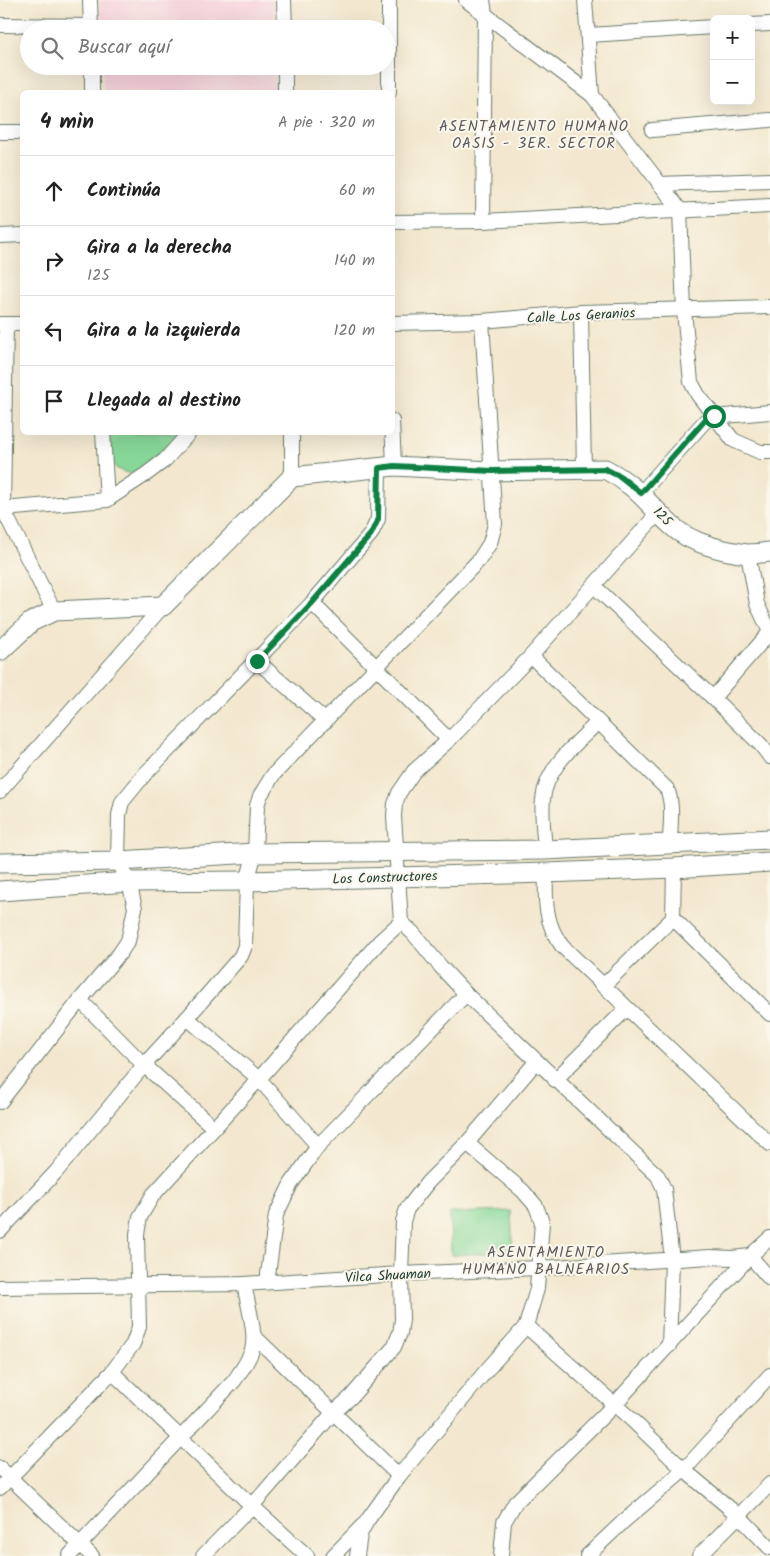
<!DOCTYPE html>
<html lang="es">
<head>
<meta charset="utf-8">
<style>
  :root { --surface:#fff; --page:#f2f2f2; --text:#222; --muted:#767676; --line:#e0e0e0 }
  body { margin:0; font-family:Kalam,sans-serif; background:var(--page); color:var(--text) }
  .controls { position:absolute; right:15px; top:15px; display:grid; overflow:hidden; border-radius:8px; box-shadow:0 5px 20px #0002 }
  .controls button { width:45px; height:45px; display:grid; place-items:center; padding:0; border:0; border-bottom:1px solid var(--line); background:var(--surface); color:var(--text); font:25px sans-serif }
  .stop { position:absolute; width:15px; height:15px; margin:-11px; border:4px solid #0b8043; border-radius:50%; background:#fff }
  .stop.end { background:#0b8043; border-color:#fff; box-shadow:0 1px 5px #0008 }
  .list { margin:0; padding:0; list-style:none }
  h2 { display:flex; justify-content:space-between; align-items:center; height:65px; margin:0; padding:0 20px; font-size:21px }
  h2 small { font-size:16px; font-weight:400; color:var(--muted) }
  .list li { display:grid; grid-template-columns:32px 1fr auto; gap:15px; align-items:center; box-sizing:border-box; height:70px; padding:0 20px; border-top:1px solid var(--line) }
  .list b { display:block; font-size:19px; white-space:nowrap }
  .list p { margin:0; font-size:16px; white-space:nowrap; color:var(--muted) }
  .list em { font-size:16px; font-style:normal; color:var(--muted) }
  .icon { flex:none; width:28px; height:28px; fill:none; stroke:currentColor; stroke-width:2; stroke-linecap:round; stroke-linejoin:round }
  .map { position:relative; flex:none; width:770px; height:1556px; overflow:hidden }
  .search { position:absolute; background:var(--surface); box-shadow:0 5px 20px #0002; left:20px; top:20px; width:375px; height:55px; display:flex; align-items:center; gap:12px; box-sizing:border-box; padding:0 18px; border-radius:28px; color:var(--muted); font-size:19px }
  .panel { position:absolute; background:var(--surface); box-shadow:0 5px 20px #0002; left:20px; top:90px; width:375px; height:345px; border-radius:8px }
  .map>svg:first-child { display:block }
</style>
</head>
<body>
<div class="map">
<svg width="770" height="1556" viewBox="0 0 770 1556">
  <rect width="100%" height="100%" fill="#fbf7ec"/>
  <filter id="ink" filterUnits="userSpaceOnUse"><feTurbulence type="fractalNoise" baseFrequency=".02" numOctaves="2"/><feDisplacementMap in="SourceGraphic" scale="10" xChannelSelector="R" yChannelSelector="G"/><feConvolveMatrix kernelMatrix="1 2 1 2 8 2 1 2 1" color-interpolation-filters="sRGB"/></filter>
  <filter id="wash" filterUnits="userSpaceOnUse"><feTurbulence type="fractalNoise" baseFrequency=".0096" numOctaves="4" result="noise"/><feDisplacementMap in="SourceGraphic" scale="20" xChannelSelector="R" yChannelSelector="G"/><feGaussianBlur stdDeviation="1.12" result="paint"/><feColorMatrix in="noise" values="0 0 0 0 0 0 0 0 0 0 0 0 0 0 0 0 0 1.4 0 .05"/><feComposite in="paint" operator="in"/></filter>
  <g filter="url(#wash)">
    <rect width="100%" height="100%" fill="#f3e8cf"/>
    <g fill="#f5cfda">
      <polygon points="100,0 273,0 274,29 101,29"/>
      <polygon points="102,66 275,66 276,92 103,92"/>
    </g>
    <g fill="#87d898" stroke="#538a66">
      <polygon points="110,433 180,433 151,465 140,474 133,474 123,472 116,468 111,460"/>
      <polygon points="511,1211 513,1252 451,1255 450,1213"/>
    </g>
  </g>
  <g filter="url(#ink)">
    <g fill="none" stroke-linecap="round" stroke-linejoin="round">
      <defs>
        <g id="street">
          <polyline points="90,0 91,29"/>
          <polyline points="284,0 285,29"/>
          <polyline points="466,0 592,95 680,210 684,311 691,382 698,395 733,440 760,452 770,452"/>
          <polyline points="483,0 485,14 483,221"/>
          <polyline points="585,0 592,95"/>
          <polyline points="0,25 91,26"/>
          <polyline points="751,25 770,24"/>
          <polyline points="589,35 714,27"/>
          <polyline points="92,66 92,92"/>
          <polyline points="285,66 285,92"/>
          <polyline points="389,92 389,0"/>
          <polyline points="652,130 770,120"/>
          <polyline points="0,132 22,132"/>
          <polyline points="659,184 770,180"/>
          <polyline points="392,222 483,221 770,206"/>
          <polyline points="0,236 22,235"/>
          <polyline points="581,312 584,470"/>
          <polyline points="392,323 482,321 581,312 770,307"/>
          <polyline points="0,324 22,324"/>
          <polyline points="6,324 3,509 54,611"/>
          <polyline points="392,421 394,466"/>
          <polyline points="103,432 107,500"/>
          <polyline points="292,432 292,477"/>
          <polyline points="641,493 705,421 714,417 770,412"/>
          <polyline points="0,511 3,509 107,500 145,475 165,460 190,432"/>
          <polyline points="748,554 757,604 770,632"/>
          <polyline points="594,586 713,698 761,745 770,757"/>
          <polyline points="312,603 449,740"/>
          <path d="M531,656L667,789C674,805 670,826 670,843"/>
          <polyline points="257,661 326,721"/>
          <polyline points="713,698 770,632"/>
          <polyline points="0,791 163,606"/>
          <path d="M545,850C544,833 541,815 543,799C546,767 577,743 598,722"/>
          <polyline points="674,868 673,918 770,1014"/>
          <path d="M546,873C545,900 545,924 562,946L770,1144"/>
          <polyline points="401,922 413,933 441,967 466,994 658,1176 664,1189 672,1260 669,1346"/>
          <polyline points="603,986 673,918"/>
          <polyline points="80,1000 144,1065 214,1128"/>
          <polyline points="187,1018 259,1079 318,1146"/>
          <polyline points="555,1080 626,1009"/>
          <polyline points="0,1102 80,1000 120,953 128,941 135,908 129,882 118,861 119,815 122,802 145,774 312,603 371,534 378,519 379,468"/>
          <polyline points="0,1231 56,1172 144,1065 187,1018 241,956 245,946 247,881 255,853 257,806 260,796 273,775 479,560 490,543 495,524 482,321"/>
          <polyline points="267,1282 276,1215 291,1184 318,1146 466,994"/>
          <polyline points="0,1287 244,1284 401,1274 539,1268 710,1257 732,1258 750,1256 770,1238"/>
          <polyline points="526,1326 632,1420 684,1470 739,1516 770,1548"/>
          <polyline points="254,1336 399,1476"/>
          <polyline points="112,1372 252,1506 307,1556"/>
          <polyline points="0,1468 92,1556"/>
          <polyline points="0,1488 112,1372 133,1344 139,1327 137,1234 140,1217 153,1195 259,1079 379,942 401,922 394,816 395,804 399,793 414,771 449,740 531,656 659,512"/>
          <path d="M69,1556L234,1381C241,1371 248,1362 252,1350C257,1333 247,1302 244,1284"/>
          <polyline points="203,1556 252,1506 333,1413 351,1397 394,1347 400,1333 402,1320 401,1274 403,1221 407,1209 428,1182 467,1143 536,1062"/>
          <polyline points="333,1556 363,1525"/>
          <polyline points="357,1556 360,1534 367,1521 399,1476 485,1372 526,1326 537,1289 542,1222 536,1206 523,1191 467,1143"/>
          <polyline points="501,1556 504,1522 515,1503 614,1405 750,1256 770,1279"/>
          <polyline points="587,1556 624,1521 684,1470 770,1375"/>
          <polyline points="699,1556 770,1484"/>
        </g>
        <g id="secondary">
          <path d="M0,651L31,622L54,611L163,606L292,477L394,466L492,471L605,469C636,485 647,503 672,526C690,543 723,551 747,554C754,554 763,553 770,552"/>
          <polyline points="0,863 118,861 255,853 545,850 770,839"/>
          <polyline points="0,891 129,882 247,881 546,873 674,868 770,862"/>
        </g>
      </defs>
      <use href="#street" stroke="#69796a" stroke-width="16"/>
      <use href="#secondary" stroke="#69796a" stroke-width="21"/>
      <use href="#street" stroke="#fff" stroke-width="14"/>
      <use href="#secondary" stroke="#fff" stroke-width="19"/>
    </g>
  </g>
  <g fill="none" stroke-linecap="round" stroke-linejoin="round" filter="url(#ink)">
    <polyline stroke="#0b8043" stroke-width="6" points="257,661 312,603 371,534 378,519 379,468 394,466 492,471 605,469 621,477 641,493 705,420 714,416"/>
  </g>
  <g text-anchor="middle" stroke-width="4" stroke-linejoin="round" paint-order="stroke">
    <g font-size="14" fill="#1f3d34" stroke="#fbf7ec">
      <text transform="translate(581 315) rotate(-3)" y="5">Calle Los Geranios</text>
      <text transform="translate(663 516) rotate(46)" y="5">125</text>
      <text transform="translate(385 877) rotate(-2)" y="5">Los Constructores</text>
      <text transform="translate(388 1275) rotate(-3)" y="5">Vilca Shuaman</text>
    </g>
    <g font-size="15" letter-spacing="1" fill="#5d5c5d" stroke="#fbf7ec">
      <text x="534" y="131">ASENTAMIENTO HUMANO<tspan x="534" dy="17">OASIS - 3ER. SECTOR</tspan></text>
      <text x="546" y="1257">ASENTAMIENTO<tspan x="546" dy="17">HUMANO BALNEARIOS</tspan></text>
    </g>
  </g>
</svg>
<div class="controls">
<button>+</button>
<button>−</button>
</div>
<div class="stop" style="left:714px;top:416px"></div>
<div class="stop end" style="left:257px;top:661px"></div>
<div class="search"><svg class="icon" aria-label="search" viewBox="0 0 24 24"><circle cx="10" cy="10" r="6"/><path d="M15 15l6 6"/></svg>Buscar aquí</div>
<section class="panel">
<h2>4 min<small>A pie · 320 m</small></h2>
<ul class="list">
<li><svg class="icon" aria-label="ahead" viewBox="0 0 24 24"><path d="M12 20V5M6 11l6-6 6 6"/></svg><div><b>Continúa</b></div><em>60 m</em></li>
<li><svg class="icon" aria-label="right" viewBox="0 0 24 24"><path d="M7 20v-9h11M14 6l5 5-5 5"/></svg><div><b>Gira a la derecha</b><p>125</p></div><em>140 m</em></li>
<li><svg class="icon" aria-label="left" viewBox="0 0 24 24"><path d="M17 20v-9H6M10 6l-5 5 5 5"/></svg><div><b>Gira a la izquierda</b></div><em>120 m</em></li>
<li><svg class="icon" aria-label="arrive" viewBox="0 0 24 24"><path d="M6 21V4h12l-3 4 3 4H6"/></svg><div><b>Llegada al destino</b></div></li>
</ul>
</section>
</div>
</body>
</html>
